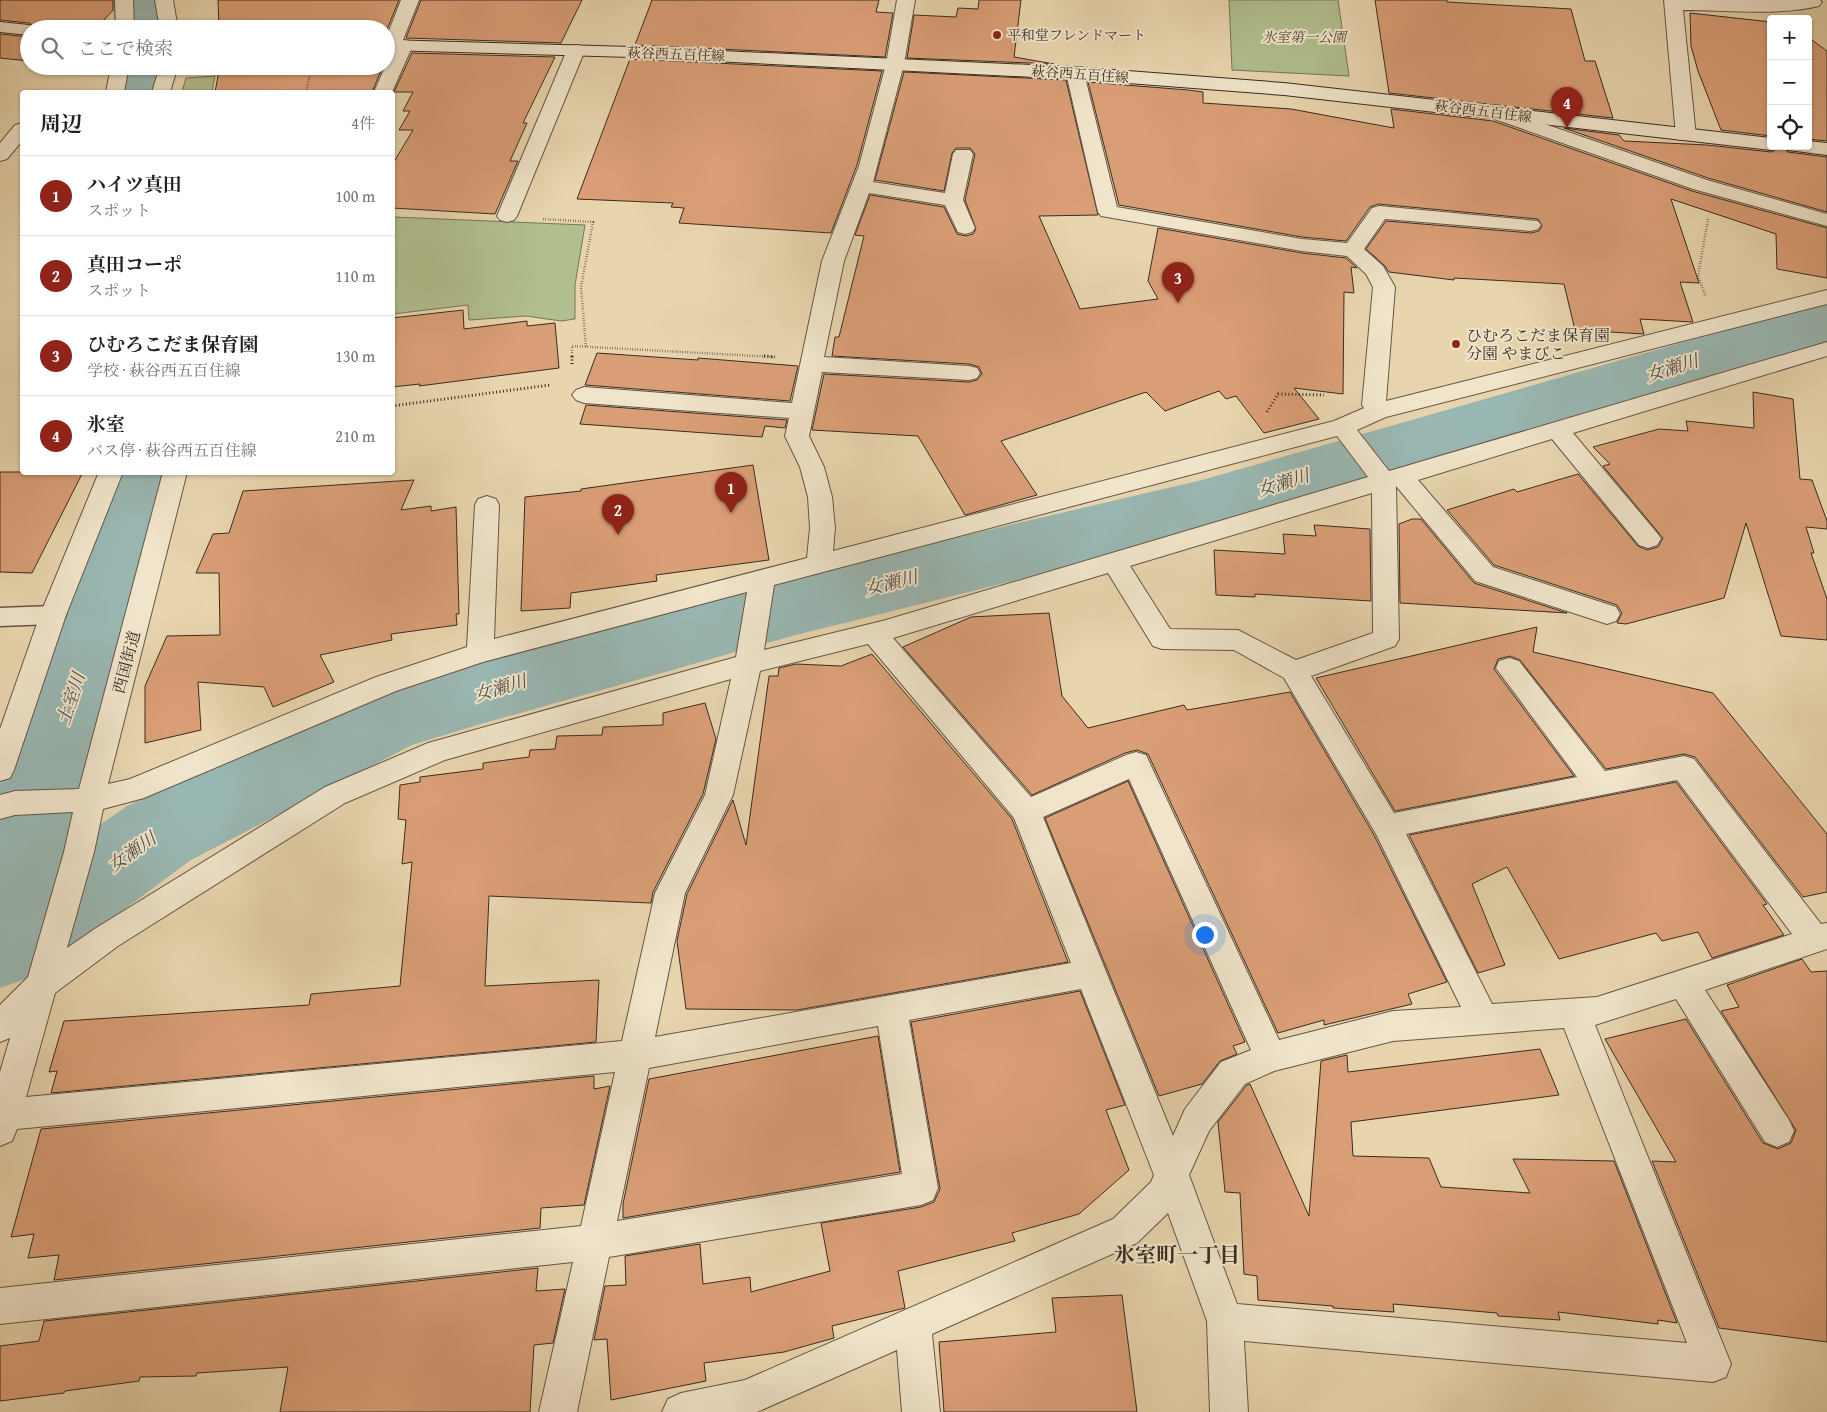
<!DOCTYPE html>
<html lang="ja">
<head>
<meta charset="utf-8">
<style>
  :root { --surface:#fff; --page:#f2f2f2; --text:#222; --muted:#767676; --line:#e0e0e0; --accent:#8f2418 }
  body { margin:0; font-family:"Gentium Book Plus","Noto Serif JP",serif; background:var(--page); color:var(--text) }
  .controls { position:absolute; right:15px; top:15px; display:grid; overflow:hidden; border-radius:5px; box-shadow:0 1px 4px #0004 }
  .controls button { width:45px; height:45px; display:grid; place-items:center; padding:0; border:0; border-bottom:1px solid var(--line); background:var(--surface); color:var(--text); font:25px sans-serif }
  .you { position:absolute; left:1204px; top:934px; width:18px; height:18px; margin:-12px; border:4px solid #fff; border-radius:50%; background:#1a73e8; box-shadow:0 0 0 8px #1a73e833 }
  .badge { display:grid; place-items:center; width:32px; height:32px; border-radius:50%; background:var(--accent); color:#fff; font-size:16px; font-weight:700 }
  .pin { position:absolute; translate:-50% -41px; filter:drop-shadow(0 1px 2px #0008) }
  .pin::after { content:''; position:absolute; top:26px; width:18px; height:15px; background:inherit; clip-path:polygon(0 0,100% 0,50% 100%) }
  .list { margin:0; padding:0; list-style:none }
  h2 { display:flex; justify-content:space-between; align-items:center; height:65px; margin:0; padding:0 20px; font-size:21px }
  h2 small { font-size:16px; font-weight:400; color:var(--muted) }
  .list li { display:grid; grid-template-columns:32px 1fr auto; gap:15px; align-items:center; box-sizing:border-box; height:80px; padding:0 20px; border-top:1px solid var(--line) }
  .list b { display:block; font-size:19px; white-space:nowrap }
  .list p { margin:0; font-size:16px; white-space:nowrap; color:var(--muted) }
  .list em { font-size:16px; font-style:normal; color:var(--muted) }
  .icon { flex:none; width:28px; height:28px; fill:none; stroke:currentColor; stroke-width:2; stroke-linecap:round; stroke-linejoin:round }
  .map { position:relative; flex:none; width:1827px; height:1412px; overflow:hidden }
  .search { position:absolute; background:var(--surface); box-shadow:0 1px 4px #0004; left:20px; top:20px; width:375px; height:55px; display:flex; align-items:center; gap:12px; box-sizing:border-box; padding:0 18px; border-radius:28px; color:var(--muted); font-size:19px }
  .panel { position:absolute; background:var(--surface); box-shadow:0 1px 4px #0004; left:20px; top:90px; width:375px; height:385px; border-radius:5px }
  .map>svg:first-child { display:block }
</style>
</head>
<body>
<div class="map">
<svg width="1827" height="1412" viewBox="0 0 1827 1412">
  <rect width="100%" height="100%" fill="#e8d5ae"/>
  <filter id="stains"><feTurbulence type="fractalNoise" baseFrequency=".004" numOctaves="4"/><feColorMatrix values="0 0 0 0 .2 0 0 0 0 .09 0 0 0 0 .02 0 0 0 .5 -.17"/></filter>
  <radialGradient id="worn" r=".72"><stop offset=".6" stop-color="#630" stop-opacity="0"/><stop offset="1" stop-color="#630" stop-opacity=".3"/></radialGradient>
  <g fill="#b1be8e" stroke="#757558">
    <polygon points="1229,0 1338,0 1349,76 1232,70"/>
    <polygon points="215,76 212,92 182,92 186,78"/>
    <polygon points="393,217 585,225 575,285 575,319 561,321 526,316 469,320 468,305 393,314"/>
  </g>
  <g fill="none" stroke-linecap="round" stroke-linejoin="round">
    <g fill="#99b7b2" fill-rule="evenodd">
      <polygon points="111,0 165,0 172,29 116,29"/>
      <polygon points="112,66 169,66 165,92 107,92"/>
      <polygon points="1827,301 1827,344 1202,534 796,635 474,726 412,745 191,860 34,976 0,988 0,784 108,472 183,472 93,765 75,842 127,806 353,697 474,660 796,575 1202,480"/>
    </g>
  </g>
  <g fill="#da9e76" stroke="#392c22">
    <polygon points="0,0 113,0 113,10 96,29 39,29 29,23 0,20"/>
    <polygon points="218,0 399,0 386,32 386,29 219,29"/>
    <polygon points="421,0 582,0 561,43 406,38"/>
    <polygon points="652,0 879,0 876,12 893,13 885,57 635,45"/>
    <polygon points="979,0 1021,0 1014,57 1054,64 907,58 914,15 956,17 958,8 978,9"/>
    <polygon points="1375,0 1447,0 1447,2 1571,9 1585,61 1595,61 1613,118 1389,93"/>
    <polygon points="1690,13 1771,22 1771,136 1721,130 1698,71 1691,46"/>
    <polygon points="0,34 29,37 29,61 0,58"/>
    <polygon points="1808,37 1827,51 1827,141 1808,139"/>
    <polygon points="412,53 555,57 523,123 527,123 510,161 518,161 495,214 392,208 392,165 413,130 399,130 410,111 403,111 413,92 394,92"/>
    <polygon points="630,59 882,71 857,165 831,233 679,223 684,208 671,207 673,203 577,199"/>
    <polygon points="220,66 383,66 372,92 215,92"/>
    <polygon points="904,72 1066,80 1098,215 1039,216 1080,309 1158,299 1148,281 1158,228 1302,253 1346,258 1357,268 1351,267 1354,293 1344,292 1343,394 1294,388 1319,419 1264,433 1236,396 1226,399 1219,391 1165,411 1146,392 1001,441 1037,495 965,515 918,436 812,430 824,374 969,382 977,380 982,374 979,367 969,364 832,356 835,337 839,337 864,236 855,235 870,195 944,207 957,234 966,236 973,234 976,229 965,200 975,154 970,148 956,148 952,153 944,191 875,180"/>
    <polygon points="1088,82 1188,90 1203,92 1203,103 1291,109 1394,128 1391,109 1493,121 1692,191 1827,228 1827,278 1777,269 1776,234 1671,199 1699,283 1680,282 1693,322 1640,319 1644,334 1575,330 1564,284 1454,278 1454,280 1389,272 1384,265 1366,249 1386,221 1531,233 1539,231 1542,226 1538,219 1378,204 1370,207 1346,241 1302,237 1119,205"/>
    <polygon points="1564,128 1619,135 1624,141 1707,145 1771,152 1783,146 1788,152 1827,157 1827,212 1708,178"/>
    <polygon points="463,310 464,329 527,321 527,326 555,323 559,368 419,386 420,384 392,387 392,318"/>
    <polygon points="597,353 698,360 698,358 798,366 790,401 585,385"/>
    <polygon points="1753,392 1793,399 1800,479 1812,480 1827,521 1827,529 1806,527 1814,553 1811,553 1827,599 1827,640 1781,636 1746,523 1724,598 1626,624 1617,623 1622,613 1617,605 1494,565 1447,510 1514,489 1517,492 1578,474 1638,546 1647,550 1658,547 1663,538 1603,466 1610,464 1593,447 1659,429 1688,431 1686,421 1754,428"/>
    <polygon points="586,405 787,420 785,428 765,426 762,437 580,424"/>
    <polygon points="753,465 769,560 656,575 657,581 571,593 570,608 521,611 525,497 581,491 581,489"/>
    <polygon points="0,472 83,472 32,573 0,572"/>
    <polygon points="414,480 401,510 431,506 431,511 456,507 459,614 456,614 457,625 391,634 392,640 320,655 334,682 273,707 264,687 198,682 201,730 145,743 145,686 167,636 220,635 219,573 196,573 213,534 229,533 243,491"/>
    <polygon points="1412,519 1421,519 1474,583 1567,613 1400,603 1399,524"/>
    <polygon points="1314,525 1370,529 1371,601 1255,594 1255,597 1216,595 1214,550 1285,554 1283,534 1316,536"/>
    <polygon points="1049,613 1062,696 1088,728 1184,705 1187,710 1290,692 1374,835 1447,982 1408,994 1412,1004 1324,1025 1324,1020 1278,1033 1148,754 1137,750 1125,753 1032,795 903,647 971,617"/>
    <polygon points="1537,627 1533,652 1713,693 1827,834 1827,892 1803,897 1695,757 1684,754 1606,769 1520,660 1510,656 1498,659 1494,669 1574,776 1395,811 1316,678"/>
    <polygon points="872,654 1012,819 1068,962 797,1010 686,1009 677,941 687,894 733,800 746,845 769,676 778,676 779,668 796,664 841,666"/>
    <polygon points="705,703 716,739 703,794 653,892 651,903 489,896 485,986 599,980 596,1042 51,1093 57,1071 49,1072 64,1021 309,1005 311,994 400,986 412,862 402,864 406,820 398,819 400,785 420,782 420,777 483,769 483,763 529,757 530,750 555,749 557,736 602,735 603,727 663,725 663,713"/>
    <polygon points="1128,781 1245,1042 1233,1046 1237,1054 1220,1061 1202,1084 1159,1096 1045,818"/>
    <polygon points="1676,782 1767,904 1763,905 1784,935 1712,958 1698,932 1662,941 1656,933 1559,959 1507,867 1472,884 1505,965 1478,973 1409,835"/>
    <polygon points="1802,959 1811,972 1827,971 1827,1342 1719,1328 1652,1161 1676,1162 1605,1039 1686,1019 1763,1143 1778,1149 1791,1143 1796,1130 1721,1011 1739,1007 1727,985"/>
    <polygon points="1080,991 1125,1105 1106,1110 1129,1170 1079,1214 1012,1233 1015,1241 898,1271 905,1308 832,1326 834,1338 784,1352 704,1363 706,1381 611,1400 607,1339 594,1340 605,1286 626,1285 625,1256 700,1244 703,1284 750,1277 751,1292 830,1271 821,1223 921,1207 934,1202 940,1189 911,1022"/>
    <polygon points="878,1036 900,1172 623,1218 623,1204 649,1079"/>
    <polygon points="1540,1049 1559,1095 1351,1122 1353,1156 1429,1158 1441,1187 1530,1193 1513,1159 1614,1161 1677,1323 1658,1320 1658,1324 1558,1312 1560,1320 1498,1316 1497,1313 1393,1304 1394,1312 1333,1308 1333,1306 1258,1300 1257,1276 1244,1274 1240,1193 1225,1192 1218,1122 1246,1086 1250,1084 1309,1216 1321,1061 1347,1055 1348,1072"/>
    <polygon points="594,1076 594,1089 610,1086 584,1205 541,1208 540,1228 54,1280 59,1255 28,1258 34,1234 11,1237 41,1129"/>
    <polygon points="538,1268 536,1291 565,1289 553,1343 534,1345 530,1412 280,1412 288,1367 197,1373 196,1376 140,1377 139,1381 65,1391 64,1393 0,1401 0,1346 39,1341 44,1321"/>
    <polygon points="1122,1295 1137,1412 944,1412 939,1342 1056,1332 1052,1298"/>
  </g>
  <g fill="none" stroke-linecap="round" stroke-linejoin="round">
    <defs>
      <polygon id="lane" points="53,606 62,608 66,615 62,622 53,624 0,626 0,608"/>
      <g id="street">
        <polygon points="115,0 133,0 134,29 116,29"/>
        <polygon points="155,0 173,0 178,29 160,29"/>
        <polygon points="401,0 419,0 403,40 410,41 413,45 392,92 374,92 392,51 386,50 386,38"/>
        <path d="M897,0H915L904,64L873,182L945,193L953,154L956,150H970L973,154L963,200L975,228L972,232L965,234L958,232L945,205L869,193L844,261L824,357L969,366L977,368L980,373L977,378L969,380L822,372L809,436L824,467L832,497L835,528L833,551L1334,421L1364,408L1362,405L1373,287L1366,274L1347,256L1302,251L1101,216L1098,212L1066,73L1068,69H1082L1084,73L1117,207L1302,239L1347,243L1372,208L1379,206L1538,221L1541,225L1538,229L1531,231L1385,219L1364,249L1383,266L1395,287L1386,401L1827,290V304L1386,417L1357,430L1389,471L1827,342V356L1573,433L1657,533L1661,539L1657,545L1648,548L1639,545L1552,439L1418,480L1493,567L1616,607L1620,614L1616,621L1607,624L1475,581L1396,486L1399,639L1395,646L1311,676L1394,813L1577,777L1496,668L1499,661L1509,658L1519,661L1605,771L1684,756L1694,759L1821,924L1827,923V949L1705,990L1789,1120L1794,1131L1789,1142L1777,1147L1765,1142L1676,999L1595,1025L1731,1364L1726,1377L1713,1382L1244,1341L1248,1412H1210L1207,1321L1168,1213L1137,1243L932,1334L940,1412H902L897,1350L757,1412H662L668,1399L681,1393L745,1380L1113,1219L1151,1182L1154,1175L1081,989L909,1020L938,1188L933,1200L921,1205L609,1257L577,1412H539L573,1262L0,1324V1288L581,1226L615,1072L17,1129L12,1141L0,1146V1072L10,1038L0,1042V1005L28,977L64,852L73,812L15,815L0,819V795L15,791L79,789L163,472H187L108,784L130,779L376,677L467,647L475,505L478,499L487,496L496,499L499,505L494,639L807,558L810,528L808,497L800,467L785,436L789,418L584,403L576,400L572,395L576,390L584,387L792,403L822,261L859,166L886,64ZM1337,436L1368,477L886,620L764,650L774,585ZM1372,493L1373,633L1296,660L1238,630L1170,629L1130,566ZM1108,573L1153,646L1162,649L1234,650L1284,678L1376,834L1461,1007L1393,1011L1279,1040L1146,755L1136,752L1126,755L1031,797L893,638ZM747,592L736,657L428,743L325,787L96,928L67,948L94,852L103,809L144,798L396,691L483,662ZM868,644L1014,818L1071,963L655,1037L685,893L733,795L760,671ZM731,679L705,795L655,893L622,1041L26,1097L55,993L118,946L345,803L445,760ZM1129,779L1251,1050L1221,1062L1185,1109L1173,1136L1043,817ZM1677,780L1792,934L1597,997L1492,1004L1406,834ZM878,1026L902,1174L617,1221L649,1068ZM1564,1028L1687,1343L1237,1304L1189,1175L1209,1131L1245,1084L1274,1071L1393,1041Z"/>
        <path d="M1664,0H1820L1822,2L1819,6C1778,16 1725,10 1683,10L1696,136L1693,140H1679L1676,136Z"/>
        <polygon points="576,45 582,46 585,50 517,216 514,220 507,222 500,220 497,216 567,50 570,46"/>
        <polygon points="111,66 129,66 124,92 106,92"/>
        <polygon points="160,66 178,66 170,92 152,92"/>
        <polygon points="1493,106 1707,180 1827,214 1827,226 1693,189 1486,116 1483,112 1486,108"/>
        <polygon points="22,123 22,141 7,159 0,161 0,143 15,125"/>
        <polygon points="99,472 123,472 66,615 14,770 10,778 0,781 0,729 40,615"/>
      </g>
      <g id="secondary">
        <polygon points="0,22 29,25 37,29 29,29 29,35 0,32"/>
        <polygon points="386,40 632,47 1075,67 1284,83 1771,138 1771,146 1779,146 1771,150 1284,95 1075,79 632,57 386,50"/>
        <polygon points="1808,141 1827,143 1827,155 1788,150 1785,146 1808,146"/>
      </g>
    </defs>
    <use href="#lane" stroke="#655645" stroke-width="3"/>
    <use href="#street" stroke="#655645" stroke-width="2"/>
    <use href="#secondary" stroke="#392c22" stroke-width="2"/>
    <g stroke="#392c22" stroke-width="2.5" stroke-dasharray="0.5 2" stroke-linecap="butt">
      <polyline points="306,92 312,66"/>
      <polyline points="543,219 593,222 581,287 586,347"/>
      <polyline points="1705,295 1698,276 1708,219"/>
      <polyline points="572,358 572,346 775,357"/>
    </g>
    <g stroke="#392c22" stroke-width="3" stroke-dasharray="1 2.5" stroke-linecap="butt">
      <polyline points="572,356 572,364"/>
      <polyline points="764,356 775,357"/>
      <polyline points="392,406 550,385"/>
      <polyline points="1267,412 1278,394 1324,395"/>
    </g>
    <use href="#lane" fill="#f0e4ca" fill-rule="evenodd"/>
    <use href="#street" fill="#f0e4ca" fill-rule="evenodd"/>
    <use href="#secondary" fill="#f0e4ca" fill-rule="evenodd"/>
  </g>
  <g fill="#8f2418" stroke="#f0e4ca" stroke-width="2">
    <circle cx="997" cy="35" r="5"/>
    <circle cx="1456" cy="344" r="5"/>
  </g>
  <g text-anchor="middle" stroke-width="4" stroke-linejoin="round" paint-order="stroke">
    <g font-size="14" fill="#392c22" stroke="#f0e4ca" text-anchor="start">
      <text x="1007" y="40">平和堂フレンドマート</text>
    </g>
    <g font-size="14" font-style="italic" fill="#514938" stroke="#f0e4ca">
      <text x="1304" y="42">氷室第一公園</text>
    </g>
    <g font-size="14" fill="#392c22" stroke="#f0e4ca">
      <text transform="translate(676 54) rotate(2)" y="5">萩谷西五百住線</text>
      <text transform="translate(1080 74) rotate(4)" y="5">萩谷西五百住線</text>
      <text transform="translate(1483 111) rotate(7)" y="5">萩谷西五百住線</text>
    </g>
    <g font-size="16" fill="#392c22" stroke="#f0e4ca" text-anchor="start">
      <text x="1466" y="341">ひむろこだま保育園<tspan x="1466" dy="18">分園 やまびこ</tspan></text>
    </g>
    <g font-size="16" fill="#392c22" stroke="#f0e4ca">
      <text transform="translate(126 662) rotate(-75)" y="6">西国街道</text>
    </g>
    <g font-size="18" font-style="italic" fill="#514f46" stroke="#f0e4ca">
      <text transform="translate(1672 368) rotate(-17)" y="6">女瀬川</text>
      <text transform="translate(1283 483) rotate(-17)" y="6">女瀬川</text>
      <text transform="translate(891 583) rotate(-14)" y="6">女瀬川</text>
      <text transform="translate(500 688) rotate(-16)" y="6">女瀬川</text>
      <text transform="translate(71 699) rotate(-72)" y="6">土室川</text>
      <text transform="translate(132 852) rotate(-35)" y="6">女瀬川</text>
    </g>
    <g font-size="21" font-weight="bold" fill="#392c22" stroke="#f0e4ca">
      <text x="1177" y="1262">氷室町一丁目</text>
    </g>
  </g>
  <rect width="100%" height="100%" filter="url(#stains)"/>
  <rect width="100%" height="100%" fill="url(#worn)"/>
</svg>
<div class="controls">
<button>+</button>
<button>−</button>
<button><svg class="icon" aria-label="locate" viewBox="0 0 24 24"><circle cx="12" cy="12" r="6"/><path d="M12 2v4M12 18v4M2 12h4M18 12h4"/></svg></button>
</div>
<div class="you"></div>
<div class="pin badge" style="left:731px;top:513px">1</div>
<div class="pin badge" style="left:618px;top:535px">2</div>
<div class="pin badge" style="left:1178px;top:303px">3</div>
<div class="pin badge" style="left:1567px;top:128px">4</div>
<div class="search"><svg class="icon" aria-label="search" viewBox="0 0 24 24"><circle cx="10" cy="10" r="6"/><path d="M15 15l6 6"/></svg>ここで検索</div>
<section class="panel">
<h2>周辺<small>4件</small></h2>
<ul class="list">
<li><span class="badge">1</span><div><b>ハイツ真田</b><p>スポット</p></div><em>100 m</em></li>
<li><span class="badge">2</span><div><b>真田コーポ</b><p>スポット</p></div><em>110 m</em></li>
<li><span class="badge">3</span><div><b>ひむろこだま保育園</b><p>学校 · 萩谷西五百住線</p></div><em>130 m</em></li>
<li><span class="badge">4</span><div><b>氷室</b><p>バス停 · 萩谷西五百住線</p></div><em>210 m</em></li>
</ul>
</section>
</div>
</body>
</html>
